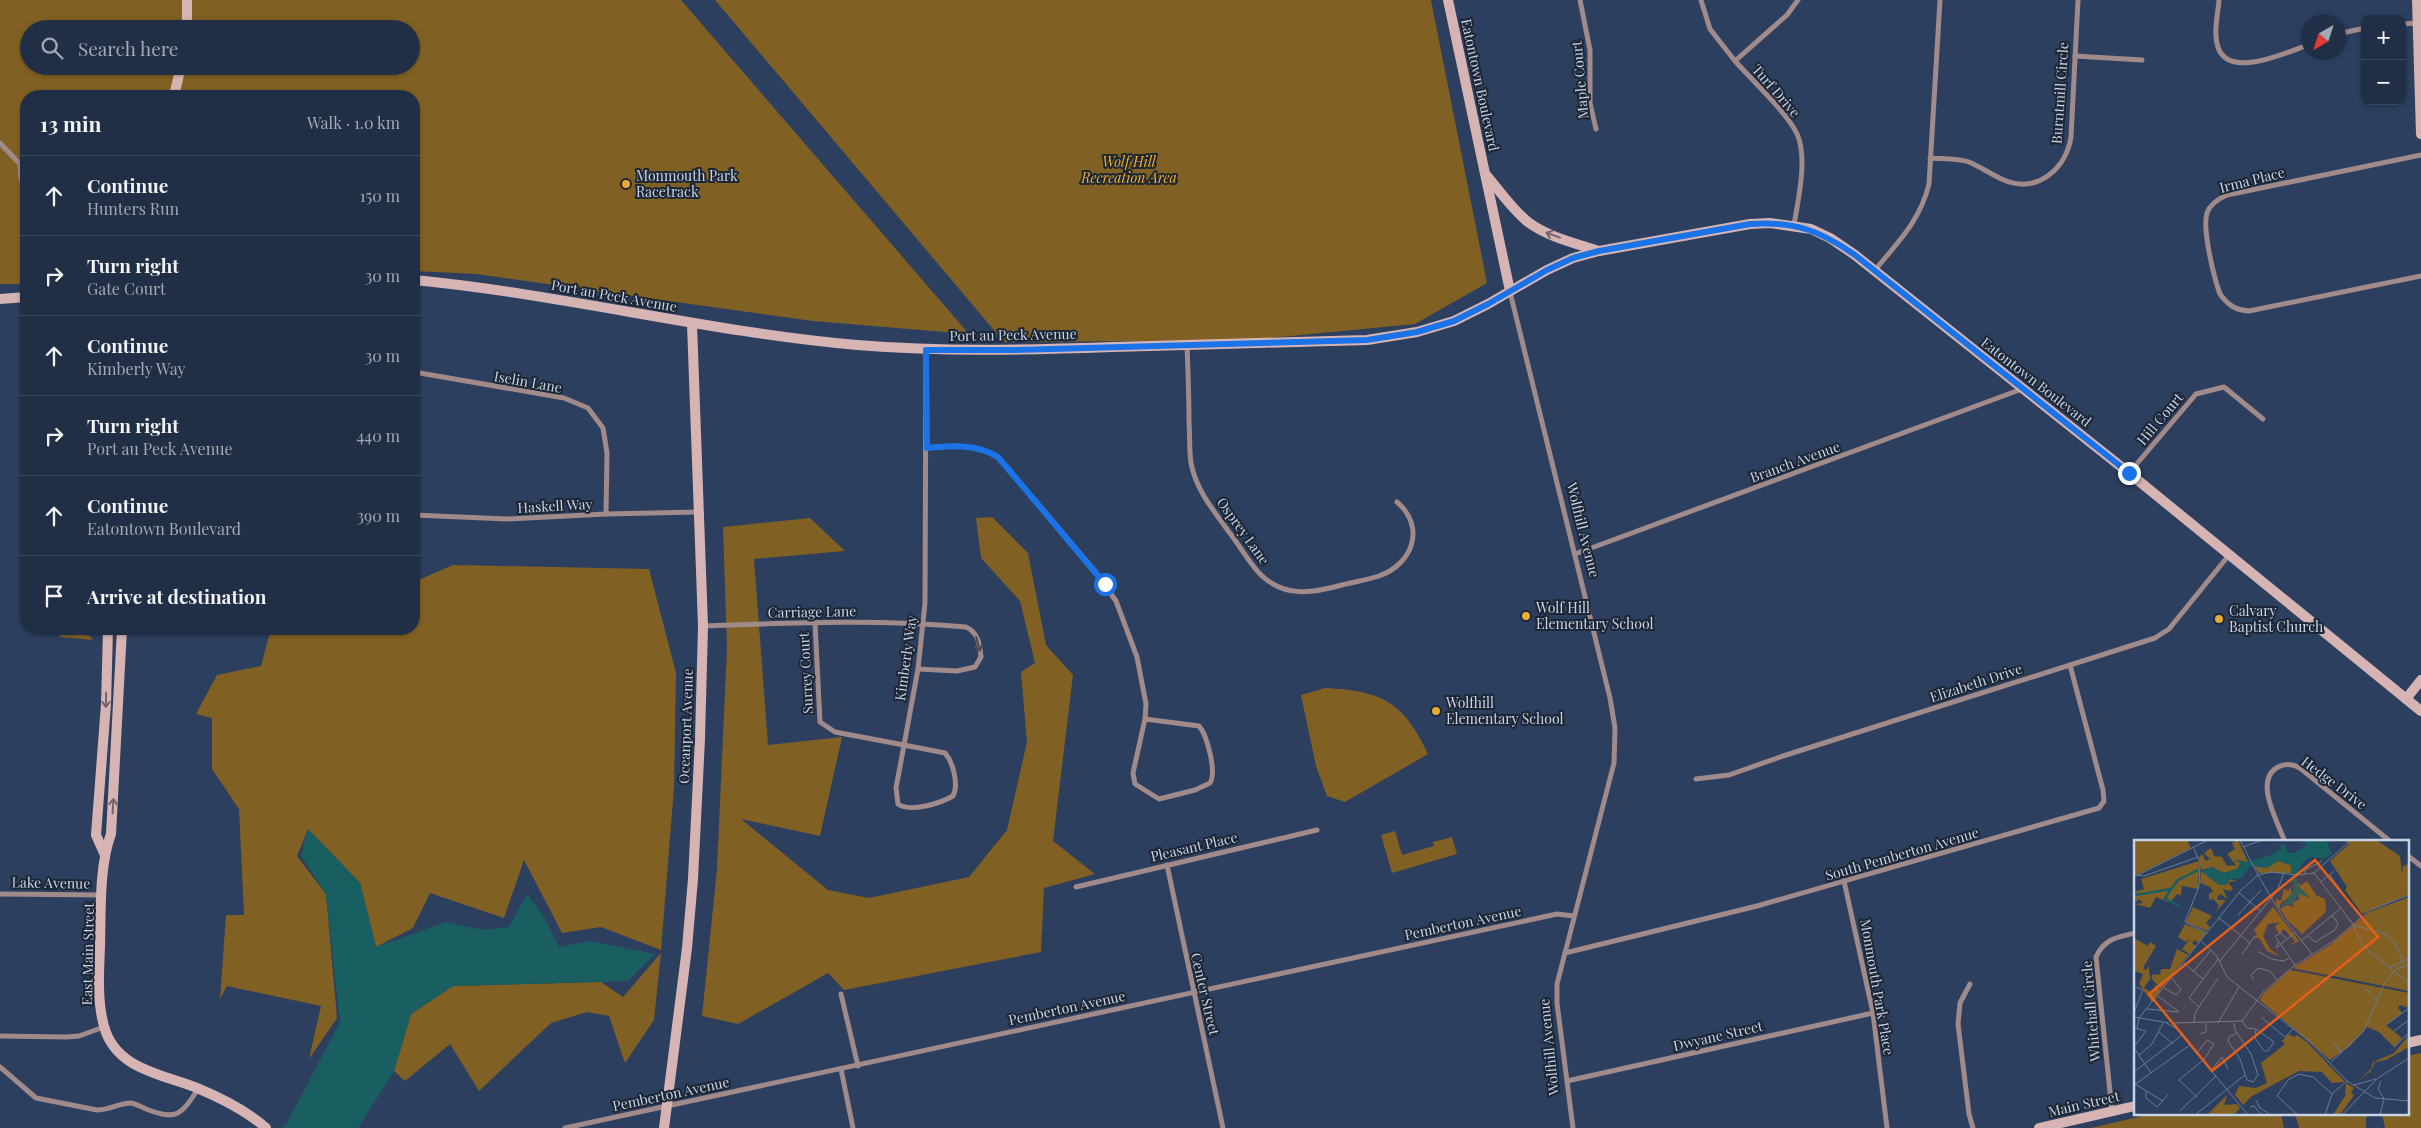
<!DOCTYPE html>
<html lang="en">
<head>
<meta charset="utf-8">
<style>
  :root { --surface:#212f46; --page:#29374d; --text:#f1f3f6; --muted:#a2a9b3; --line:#3e4a5f }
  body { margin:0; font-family:"Playfair Display",serif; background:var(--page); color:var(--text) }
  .controls { position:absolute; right:15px; top:15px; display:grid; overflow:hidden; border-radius:10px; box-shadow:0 1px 4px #0004 }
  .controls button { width:45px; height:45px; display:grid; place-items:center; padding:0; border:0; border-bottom:1px solid var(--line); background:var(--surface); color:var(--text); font:25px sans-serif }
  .compass { position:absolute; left:2301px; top:15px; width:45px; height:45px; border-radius:50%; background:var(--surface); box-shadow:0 1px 4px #0004; rotate:219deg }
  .stop { position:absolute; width:15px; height:15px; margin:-11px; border:4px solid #1a73e8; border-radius:50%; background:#fff }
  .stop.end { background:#1a73e8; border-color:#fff; box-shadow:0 1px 5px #0008 }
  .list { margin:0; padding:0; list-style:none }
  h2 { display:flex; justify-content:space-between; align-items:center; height:65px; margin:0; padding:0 20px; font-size:21px }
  h2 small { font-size:16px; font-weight:400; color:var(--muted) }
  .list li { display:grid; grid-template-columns:32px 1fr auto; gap:15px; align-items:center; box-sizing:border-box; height:80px; padding:0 20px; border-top:1px solid var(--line) }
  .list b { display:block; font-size:19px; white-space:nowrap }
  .list p { margin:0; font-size:16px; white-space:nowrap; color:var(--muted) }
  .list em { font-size:16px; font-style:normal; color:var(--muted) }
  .icon { flex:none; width:28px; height:28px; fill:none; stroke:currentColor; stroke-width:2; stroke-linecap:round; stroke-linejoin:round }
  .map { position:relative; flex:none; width:2421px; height:1128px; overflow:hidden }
  .search { position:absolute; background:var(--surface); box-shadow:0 1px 4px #0004; left:20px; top:20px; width:400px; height:55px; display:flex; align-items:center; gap:12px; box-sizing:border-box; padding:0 18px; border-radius:28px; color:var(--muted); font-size:19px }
  .panel { position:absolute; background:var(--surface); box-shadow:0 1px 4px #0004; left:20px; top:90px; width:400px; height:545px; border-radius:20px }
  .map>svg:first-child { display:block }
</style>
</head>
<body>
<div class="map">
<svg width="2421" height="1128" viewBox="0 0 2421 1128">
  <rect width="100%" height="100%" fill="#2c3f5e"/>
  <g fill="#816023" fill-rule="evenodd">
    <path d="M0,0H681L969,334L813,321L476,274L414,271V96H26V284H0ZM29,29H411V66H29Z"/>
    <polygon points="715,0 1431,0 1487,283 1415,324 1250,340 1004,342"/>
    <polygon points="992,517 1028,553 1046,645 1073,675 1053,841 1095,874 1044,888 1041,952 844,990 828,973 738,1024 702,1016 717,869 727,648 723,527 810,518 845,551 754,559 768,745 842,737 820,836 741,819 828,890 869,898 969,877 1007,830 1027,742 1021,672 1035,663 1020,601 981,558 976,518"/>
    <polygon points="453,565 649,569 676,673 674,788 661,950 601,927 562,933 524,860 504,918 430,893 413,928 376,947 360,883 308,829 297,856 326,894 337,1018 309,1059 321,1006 227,986 220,999 226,915 244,915 239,809 212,769 212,718 196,714 217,675 261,666 271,629 414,629 414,582"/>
    <polygon points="65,632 87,633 93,640 59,637"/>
    <path d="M1325,688C1383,691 1403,702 1428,754L1345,802L1327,796L1316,766L1301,695Z"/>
    <polygon points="1395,831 1402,855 1434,846 1433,842 1452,837 1457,854 1392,873 1381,835"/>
    <polygon points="661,953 654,1020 625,1063 609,1016 587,1012 551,1023 479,1091 450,1044 405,1081 394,1071 411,1014 453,986 601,982 623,997"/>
    <polygon points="2421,1053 2421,1128 2385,1128 2382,1114 2407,1114 2407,1056"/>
    <polygon points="2151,1114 2281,1114 2284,1128 2091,1128"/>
    <polygon points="2295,1114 2377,1114 2366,1117 2366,1128 2299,1128"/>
  </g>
  <polygon fill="#195f62" points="308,829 360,883 376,947 446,922 483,930 509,927 527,894 544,917 559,947 590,941 655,954 628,981 453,986 411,1014 394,1071 358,1128 280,1128 286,1125 340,1022 326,894 301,856"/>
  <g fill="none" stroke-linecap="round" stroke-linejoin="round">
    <g stroke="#a08a8a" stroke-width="5">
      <polyline points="1580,0 1590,50 1590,103 1596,129"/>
      <polyline points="1701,0 1710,29 1735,61 1787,15 1798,0"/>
      <path d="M2219,0C2218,14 2213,33 2218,47C2228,80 2287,52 2308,45"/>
      <polyline points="2402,24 2418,23"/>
      <polyline points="2338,34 2365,28"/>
      <polyline points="2075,56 2142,60"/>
      <path d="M1735,61C1751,79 1788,114 1797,134C1808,157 1798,201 1794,225"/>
      <polyline points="0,143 20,164 26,176"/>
      <path d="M2421,155L2227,195C2218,199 2210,204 2207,213C2202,229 2214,278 2220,294C2228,305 2235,310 2249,311L2421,276"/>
      <path d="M1930,158C1942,159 1957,158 1969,162C1981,167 1992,175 2004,180C2037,194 2066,169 2071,137L2078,0"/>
      <polyline points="20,167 21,180 26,188"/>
      <path d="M1875,270C1898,242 1920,221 1929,184L1940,0"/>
      <polyline points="1510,292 1610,698 1615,728 1614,763 1557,984 1557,1003 1573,1128"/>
      <path d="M1187,345C1188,371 1189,396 1189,421C1190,435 1189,449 1191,463C1196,490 1214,511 1229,532C1240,546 1249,563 1261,575C1285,598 1313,593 1342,585C1354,582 1367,580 1379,576C1413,564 1426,527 1397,502"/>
      <polyline points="414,372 564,398 588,408 603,428 607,453 606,514"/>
      <path d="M927,448C952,446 975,443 998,457L1095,571L1116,601L1137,657L1146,704L1145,719"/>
      <polyline points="2129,473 2196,394 2224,387 2263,419"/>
      <polyline points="414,515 507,519 606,514 698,512"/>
      <polyline points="1575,554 2022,389"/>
      <polyline points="815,623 820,722 835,732 904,745 918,669 925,603 926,349"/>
      <path d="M703,626C791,623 878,619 966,627C978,632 980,645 981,657L975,667L957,671L918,669"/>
      <path d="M1145,719L1199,726C1207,735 1217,772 1210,783L1195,790L1159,799L1135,784L1133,773Z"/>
      <path d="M904,745L945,753C953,762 959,785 953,796C941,803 910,813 898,804L896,788Z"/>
      <polyline points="1696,779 1729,775 1783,756 2155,638 2169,629 2229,555"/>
      <path d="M2285,842C2278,822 2253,780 2278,767C2286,763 2293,764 2300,768L2391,842"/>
      <polyline points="2407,855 2421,866"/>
      <polyline points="1167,865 1223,1128"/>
      <polyline points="1844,881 1873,1013 1887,1128"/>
      <polyline points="1076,887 1317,830"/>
      <polyline points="0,894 102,895"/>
      <polyline points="1565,953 1757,906 2099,808 2104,801 2103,790 2070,665"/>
      <polyline points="1970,984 1960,1003 1958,1024 1969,1114 1973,1128"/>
      <polyline points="841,994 858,1066"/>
      <polyline points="0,1036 67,1037 79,1036 104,1027"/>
      <path d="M0,1067L36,1098L97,1110C109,1110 120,1103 131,1103C136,1104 142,1107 146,1109C177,1121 181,1115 198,1089"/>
      <polyline points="841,1069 853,1128"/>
      <polyline points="1567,1081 1873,1013"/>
      <path d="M2112,1111L2096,957C2104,939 2117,937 2135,933"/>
      <polyline points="565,1128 1557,914 1574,916"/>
    </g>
    <g stroke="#d7b4b4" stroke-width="10">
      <polyline points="187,0 187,29"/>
      <polyline points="1448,0 1510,291"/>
      <polyline points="2417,0 2421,134"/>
      <polyline points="174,96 181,66"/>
      <path d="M1487,176C1500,191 1512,209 1528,222C1548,237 1575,243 1599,251"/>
      <path d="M414,280C562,294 708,332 857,345C942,352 1027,350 1112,347C1197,345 1282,342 1367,340L1417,332L1454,321L1488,304L1547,270L1573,258L1599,251L1750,224L1770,223L1811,229L1830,238L1855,255L2129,473L2421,711"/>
      <polyline points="0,299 26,297"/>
      <path d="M122,629L111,834C99,866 101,911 100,946C99,972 97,1001 104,1026C115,1069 162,1074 197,1088C221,1098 247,1111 266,1128"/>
      <polyline points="2406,699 2421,680"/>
      <polyline points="104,853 96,835 106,704 108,629"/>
      <polyline points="2407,1043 2421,1040"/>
      <polyline points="664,1128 687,948 693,879 700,739 703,626 692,324"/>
      <polyline points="2039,1128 2135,1106"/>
    </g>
  </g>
  <defs><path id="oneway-shaft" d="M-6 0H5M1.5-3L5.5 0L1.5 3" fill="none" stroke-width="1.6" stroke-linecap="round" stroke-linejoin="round" transform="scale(1.25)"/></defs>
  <g stroke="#71666e">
    <use href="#oneway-shaft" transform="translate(1553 235) rotate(-160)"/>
    <use href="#oneway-shaft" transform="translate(106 700) rotate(91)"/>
    <use href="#oneway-shaft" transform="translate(113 806) rotate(-87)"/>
  </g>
  <use stroke="#4b4952" href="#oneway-shaft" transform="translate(978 644) rotate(75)"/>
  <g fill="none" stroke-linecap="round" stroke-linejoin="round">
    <path stroke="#1a73e8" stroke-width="6" d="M1105,584L998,457C975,443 952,446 927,448L926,350H1015L1367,340L1417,332L1454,321L1488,304L1547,270L1573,258L1599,251L1750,224C1794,221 1819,230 1855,255L2129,473"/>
  </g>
  <g fill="#e8ab37" stroke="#1d2634" stroke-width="2">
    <circle cx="626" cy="184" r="5"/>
    <circle cx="1526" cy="616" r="5"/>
    <circle cx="2219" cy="619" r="5"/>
    <circle cx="1436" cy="711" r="5"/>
  </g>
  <g text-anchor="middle" stroke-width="4" stroke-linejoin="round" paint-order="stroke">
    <g font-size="14" fill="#c7d4e7" stroke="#1d2634">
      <text transform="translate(1580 80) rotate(-95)" y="5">Maple Court</text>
      <text transform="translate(1480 85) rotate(78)" y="5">Eatontown Boulevard</text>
      <text transform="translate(1776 91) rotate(49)" y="5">Turf Drive</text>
      <text transform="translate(2060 93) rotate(-86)" y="5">Burntmill Circle</text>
      <text transform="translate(2252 180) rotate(-14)" y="5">Irma Place</text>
      <text transform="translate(614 296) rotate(10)" y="5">Port au Peck Avenue</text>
      <text transform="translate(1013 335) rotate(-1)" y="5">Port au Peck Avenue</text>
      <text transform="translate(528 382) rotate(10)" y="5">Iselin Lane</text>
      <text transform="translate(2036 382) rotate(38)" y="5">Eatontown Boulevard</text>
      <text transform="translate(2160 419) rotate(-50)" y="5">Hill Court</text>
      <text transform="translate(1795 462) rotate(-20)" y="5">Branch Avenue</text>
      <text transform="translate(555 506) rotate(-3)" y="5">Haskell Way</text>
      <text transform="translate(1583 530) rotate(76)" y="5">Wolfhill Avenue</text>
      <text transform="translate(1243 531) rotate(54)" y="5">Osprey Lane</text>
      <text transform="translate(812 612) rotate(-1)" y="5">Carriage Lane</text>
      <text transform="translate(906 658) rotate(-82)" y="5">Kimberly Way</text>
      <text transform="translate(806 673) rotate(-93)" y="5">Surrey Court</text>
      <text transform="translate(1976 683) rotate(-18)" y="5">Elizabeth Drive</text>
      <text transform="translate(686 726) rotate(-88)" y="5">Oceanport Avenue</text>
      <text transform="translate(2334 783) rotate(37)" y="5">Hedge Drive</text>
      <text transform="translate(1194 847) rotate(-13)" y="5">Pleasant Place</text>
      <text transform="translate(1902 854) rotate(-16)" y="5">South Pemberton Avenue</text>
      <text transform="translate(51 883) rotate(1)" y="5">Lake Avenue</text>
      <text transform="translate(1463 923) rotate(-12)" y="5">Pemberton Avenue</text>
      <text transform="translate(88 954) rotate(-89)" y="5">East Main Street</text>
      <text transform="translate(1877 987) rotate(80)" y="5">Monmouth Park Place</text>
      <text transform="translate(1205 994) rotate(77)" y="5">Center Street</text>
      <text transform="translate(1067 1008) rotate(-12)" y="5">Pemberton Avenue</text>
      <text transform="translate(2091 1011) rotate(-95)" y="5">Whitehall Circle</text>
      <text transform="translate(1718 1036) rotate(-13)" y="5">Dwyane Street</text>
      <text transform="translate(1549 1047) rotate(-96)" y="5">Wolfhill Avenue</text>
      <text transform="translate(671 1094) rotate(-12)" y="5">Pemberton Avenue</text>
      <text transform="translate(2084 1104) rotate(-13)" y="5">Main Street</text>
    </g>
    <g font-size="14" font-style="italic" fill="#f3b127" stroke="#1d2634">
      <text x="1129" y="167">Wolf Hill<tspan x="1129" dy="16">Recreation Area</tspan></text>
    </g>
    <g font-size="14" fill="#c7d4e7" stroke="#1d2634" text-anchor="start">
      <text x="636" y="181">Monmouth Park<tspan x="636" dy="16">Racetrack</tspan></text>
      <text x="1536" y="613">Wolf Hill<tspan x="1536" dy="16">Elementary School</tspan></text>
      <text x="2229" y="616">Calvary<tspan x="2229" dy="16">Baptist Church</tspan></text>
      <text x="1446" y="708">Wolfhill<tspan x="1446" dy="16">Elementary School</tspan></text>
    </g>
  </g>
  <g transform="translate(2134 840)">
    <rect width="275" height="275" fill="#2c3f5e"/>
    <path d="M0,0H53L57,8L0,36ZM104,0L114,22L108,21L103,29L90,33L78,27L67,30L65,17L68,14L72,21L76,19L70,13L77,8L80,16L88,17L93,26L102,25L93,14L101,9L98,3ZM210,0H242L266,16L268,33L269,26L275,24V54L228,74L211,50L213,47L196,21L215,4ZM65,21L64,49L48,46L47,55L43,54L36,63L22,57L16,68L1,64L9,63L5,59L2,62L0,56V52L10,49L7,39ZM144,21L157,25L158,33H125L120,26H136ZM67,31L92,43L96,39L103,41L94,42L99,49L96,51L89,49L94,60L87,54L84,56L83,60H92L82,72L85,65L79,59L75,60V53L79,52L76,47L66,43ZM173,41L182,55L191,59L192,72L168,94L154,81L142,64V59L147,61L150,49L155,51L156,46L158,55L146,64V69L153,65L160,67L158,62L165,60V53L176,58L164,46V42L166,46ZM275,57V151L159,128L196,105L235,72ZM59,67L78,76L72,83L76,87L73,91L52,82ZM139,67L165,101L155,106L161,101L150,89L145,94L141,86L146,82L134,84L129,96L136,109L147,117L133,111L125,98H120L123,94L120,90ZM51,84L72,93L64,103L61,100L58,103L62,106L55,114L48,109L56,99L52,102L44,97ZM0,98L14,106L16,102L22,106L9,128L12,130L15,126L16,139L10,148L19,153L21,145L27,150L18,162L5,144L9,134L0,131ZM43,109L54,115L27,149L17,138L19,134L26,135L27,129H36ZM156,130L275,153V168L266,165L264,168L268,173L252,185L268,198L260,207L245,192L233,187L216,206L196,220L126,160L129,154ZM155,194L160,197L163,195L174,203L211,242L198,243L188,232L165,231L118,256L109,265L101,255L105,246L122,248L133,243L127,223L151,204L148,201ZM275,195V207L252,220L241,222L237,231L224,241L237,229L239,222L260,213ZM212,243L220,248L217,252L220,255L206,275H199L211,256ZM93,255L90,265L103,264L106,268L100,275H73Z" fill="#816023"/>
    <path d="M169,0H192L198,14L192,18L177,17L169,22L162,36L164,46L177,58L165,54L158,65L153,64L146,68L159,51L158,26L155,24L144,21L133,28L116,26L108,38L96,39L92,45H85L67,31L78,27L88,33L103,29L107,24L100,19L113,22L135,16L148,8L143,3L151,5L154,13H160L171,7L173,3L168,4Z" fill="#195f62"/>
    <path fill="none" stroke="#195f62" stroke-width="2.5" d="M37,49L31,59L46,66M1,55L37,49L44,40L64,30"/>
    <path fill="none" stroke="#6a7b95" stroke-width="1" d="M106,0L124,35L137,32L163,35L180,33L218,83L230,107L275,143M109,7L128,0M60,9L66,22L65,46L51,82L73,93M180,33L217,0M170,34L171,30L188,21M3,35L10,36L64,17M196,35L207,51M0,37L74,0M187,42L200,31M105,53L127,71M104,75L127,50M85,78L116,103M219,85L251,94L261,103L269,120M174,96L181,102L201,90L204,84L198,75M153,100L147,93L141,96L161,125M67,101L83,116L93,137L176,202L213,241L241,258L275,261M167,101L206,69M144,102L142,108L161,93M125,112L137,119L150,121L155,118M108,114L121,96M85,122L143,51L150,33M50,123L69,139M256,128L273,119M59,132L77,110M120,140L117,135L124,128L136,131L143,140M0,146L9,150L0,172M30,148L42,155L47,150L38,138M232,149L243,160M65,167L55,158L84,119M13,169L45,172L24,156M0,177L35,183M127,177L151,197L159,189M108,181L113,188L122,189M32,183L42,188L114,275M40,183L108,181L129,152L160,126L201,100L236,70L275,55M60,183L61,173L84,138M84,183L105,147M100,183L101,190L117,214L124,235L119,242L113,240L106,219L94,201L95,197L103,193M252,185L275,168M3,189L5,178L107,50L124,35L148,76L178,114M122,189L140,202L134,211H130L121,198ZM260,191L275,180M25,192L39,204M66,194L72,192V183M0,207L12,191L0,188M260,207L275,193M0,208L17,233M207,211L199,203L208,213M63,213L73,200L80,204L69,221M5,215L18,204L29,183M197,222L230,191L250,144L262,129L275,125M77,230L88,217L94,229M0,232L48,195M45,240L69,220M45,240L63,257M247,241L244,249L250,259M1,244L29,261M0,245L56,205M220,245L242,239M12,252V258L23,267L34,255M122,260L126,268L134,273M116,267L120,266L127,275M46,271L82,236M61,275L111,235M164,275L143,256L154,240L165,234L179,237L198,254M191,275L198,254L213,241M208,275L244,238L275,218M246,275L250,259"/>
    <path fill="#e65f17" fill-opacity="0.15" stroke="#e65f17" stroke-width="2.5" d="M181,20L244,97L78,231L15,154Z"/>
    <rect width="275" height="275" fill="none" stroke="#c7d4e7" stroke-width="2.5"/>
  </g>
</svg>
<div class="controls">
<button>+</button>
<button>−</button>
</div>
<svg class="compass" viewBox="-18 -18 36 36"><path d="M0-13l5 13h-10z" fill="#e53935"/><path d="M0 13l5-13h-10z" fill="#a2a9b3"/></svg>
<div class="stop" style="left:1105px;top:584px"></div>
<div class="stop end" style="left:2129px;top:473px"></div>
<div class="search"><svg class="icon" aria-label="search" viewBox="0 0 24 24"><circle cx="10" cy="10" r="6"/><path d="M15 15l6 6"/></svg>Search here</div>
<section class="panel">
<h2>13 min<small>Walk · 1.0 km</small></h2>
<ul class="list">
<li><svg class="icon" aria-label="ahead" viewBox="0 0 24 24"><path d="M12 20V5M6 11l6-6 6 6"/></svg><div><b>Continue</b><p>Hunters Run</p></div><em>150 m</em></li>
<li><svg class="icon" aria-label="right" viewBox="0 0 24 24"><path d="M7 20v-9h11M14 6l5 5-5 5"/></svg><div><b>Turn right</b><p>Gate Court</p></div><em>30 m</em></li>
<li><svg class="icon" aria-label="ahead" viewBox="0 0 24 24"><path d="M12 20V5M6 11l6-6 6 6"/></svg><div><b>Continue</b><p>Kimberly Way</p></div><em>30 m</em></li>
<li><svg class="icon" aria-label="right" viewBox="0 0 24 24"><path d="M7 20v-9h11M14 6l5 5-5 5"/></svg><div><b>Turn right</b><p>Port au Peck Avenue</p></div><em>440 m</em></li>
<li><svg class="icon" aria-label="ahead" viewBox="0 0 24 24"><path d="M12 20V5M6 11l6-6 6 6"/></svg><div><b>Continue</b><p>Eatontown Boulevard</p></div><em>390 m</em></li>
<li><svg class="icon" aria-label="arrive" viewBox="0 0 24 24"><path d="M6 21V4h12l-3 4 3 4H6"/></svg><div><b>Arrive at destination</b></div></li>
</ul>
</section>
</div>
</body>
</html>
